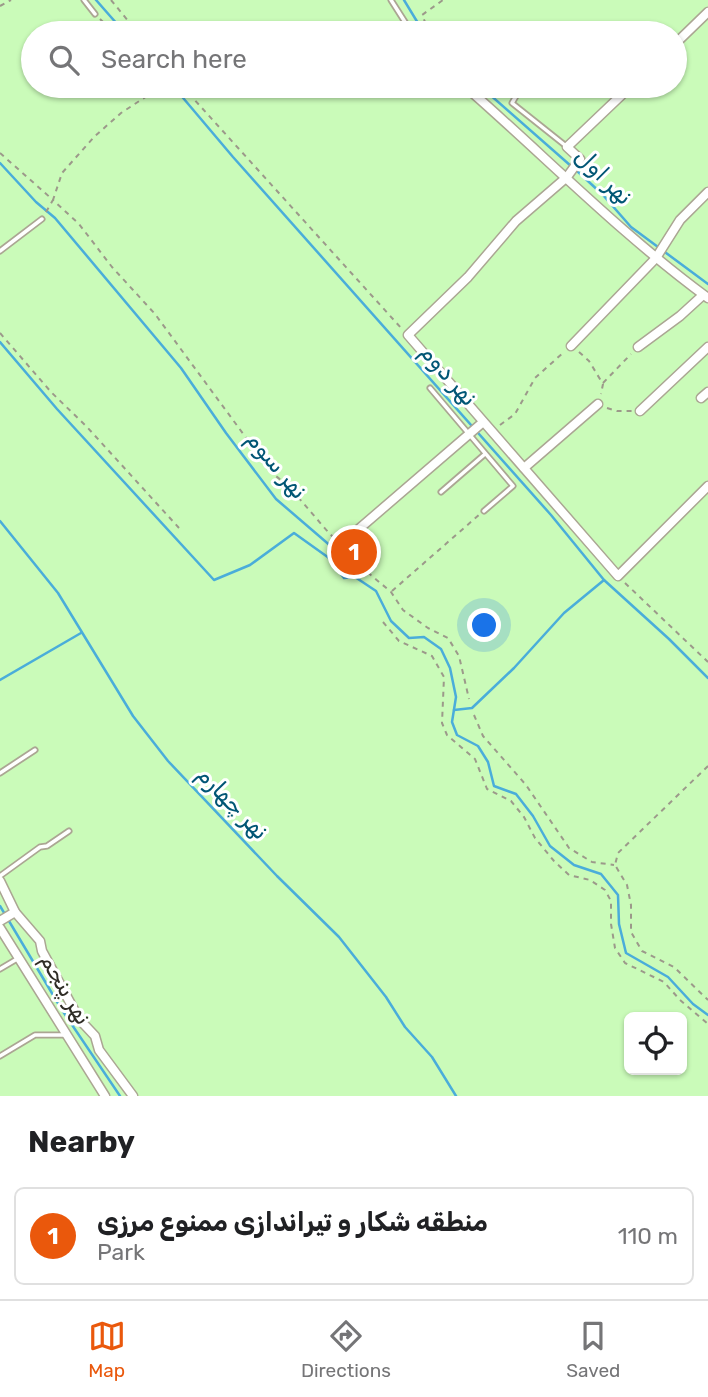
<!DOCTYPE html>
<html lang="en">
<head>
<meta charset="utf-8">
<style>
  :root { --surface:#fff; --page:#f2f2f2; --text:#202124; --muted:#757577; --line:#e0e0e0; --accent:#ea580c }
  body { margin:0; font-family:Rubik,"Noto Naskh Arabic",sans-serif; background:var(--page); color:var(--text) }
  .controls { position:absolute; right:21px; bottom:21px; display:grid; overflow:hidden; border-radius:10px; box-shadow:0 2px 5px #0004 }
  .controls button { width:63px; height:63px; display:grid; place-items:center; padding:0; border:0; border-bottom:2px solid var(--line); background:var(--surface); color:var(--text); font:35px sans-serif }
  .you { position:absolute; left:485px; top:626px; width:24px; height:24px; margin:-18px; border:5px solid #fff; border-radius:50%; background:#1a73e8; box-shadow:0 0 0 10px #1a73e833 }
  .badge { display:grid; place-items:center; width:46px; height:46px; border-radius:50%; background:var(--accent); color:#fff; font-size:23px; font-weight:700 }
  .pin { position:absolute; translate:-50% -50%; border:4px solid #fff; box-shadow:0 2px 7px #0006 }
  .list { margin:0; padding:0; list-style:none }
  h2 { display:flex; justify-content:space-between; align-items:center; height:91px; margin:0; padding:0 28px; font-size:30px }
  h2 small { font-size:23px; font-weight:400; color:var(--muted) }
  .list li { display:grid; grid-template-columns:46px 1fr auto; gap:21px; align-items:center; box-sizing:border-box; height:98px; margin:0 14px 14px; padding:0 14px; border:2px solid var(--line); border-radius:10px }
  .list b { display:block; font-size:26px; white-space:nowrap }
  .list p { margin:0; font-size:23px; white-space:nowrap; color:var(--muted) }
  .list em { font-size:23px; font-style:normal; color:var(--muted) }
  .icon { flex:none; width:38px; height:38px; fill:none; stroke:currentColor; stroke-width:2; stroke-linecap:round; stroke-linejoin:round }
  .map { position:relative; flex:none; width:708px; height:1096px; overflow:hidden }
  .search { position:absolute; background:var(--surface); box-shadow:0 2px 5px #0004; left:21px; right:21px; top:21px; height:77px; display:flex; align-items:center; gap:18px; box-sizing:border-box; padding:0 24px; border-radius:38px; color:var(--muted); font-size:26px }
  .sheet { height:203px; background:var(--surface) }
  nav { display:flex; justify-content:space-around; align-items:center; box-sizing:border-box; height:98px; border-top:2px solid var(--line); background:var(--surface); font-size:19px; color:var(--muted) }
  nav a { display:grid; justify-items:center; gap:4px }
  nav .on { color:var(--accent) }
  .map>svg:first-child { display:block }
</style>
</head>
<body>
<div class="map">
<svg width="708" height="1096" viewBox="0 0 708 1096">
  <rect width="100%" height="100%" fill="#fffae5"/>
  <path fill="#cafbb9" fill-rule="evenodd" d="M0,0H708V1096H0ZM33,33H675V86H33ZM629,1017H682V1070H629Z"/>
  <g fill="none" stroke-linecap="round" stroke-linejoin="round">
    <g stroke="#4aadda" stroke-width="2.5">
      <polyline points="96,0 125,33"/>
      <polyline points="404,0 424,33"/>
      <polyline points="173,86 233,157 551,515 604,580 669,639 708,678"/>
      <polyline points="480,86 571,166"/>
      <polyline points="0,163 36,202 55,218 181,368 226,433 276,499 340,554 355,577 376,591 391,621 409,638 424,637 441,649 450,668 456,697 452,722 457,735 478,746 488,762 494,786 516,794 533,816 550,846 574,865 601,874 618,895 619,924 626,953 668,977 693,1004 708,1015"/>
      <polyline points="576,170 603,195 631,227 708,284"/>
      <polyline points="0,342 57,409 214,580 250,565 294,533 329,558 344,578 355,577"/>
      <polyline points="0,521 58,593 133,716 168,761 277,876 339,937 386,997 405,1027 432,1057 456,1096"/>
      <polyline points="0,680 81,633"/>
      <polyline points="454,710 472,708 514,668 564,613 604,580"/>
      <polyline points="0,906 62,1010 120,1096"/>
    </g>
    <defs>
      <g id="lane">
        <polyline points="84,0 95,14"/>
        <polyline points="391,0 412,33"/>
        <polyline points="522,86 512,103 566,146"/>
        <polyline points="0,251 42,219"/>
        <polyline points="430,388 513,486 484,511"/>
        <polyline points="441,492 485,454"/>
        <polyline points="0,773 35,750"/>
        <polyline points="0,876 40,847 47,846 69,831"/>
        <polyline points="0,969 17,959"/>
        <polyline points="0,1056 35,1035 65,1035"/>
      </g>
      <g id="street">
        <polyline points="675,44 708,12"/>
        <polyline points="631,86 567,147 580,159 567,177 516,221 468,277 408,335 618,576 708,486"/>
        <path d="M467,88C547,158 622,235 708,298"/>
        <polyline points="571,346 656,258 680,220 708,192"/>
        <polyline points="638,347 680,316 703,295"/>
        <polyline points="701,398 708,392"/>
        <polyline points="640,411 708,347"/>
        <polyline points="524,468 598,404"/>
        <polyline points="346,540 482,423"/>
        <polyline points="0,881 15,912 40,941 42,951 79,1019 95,1036 99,1050 133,1096"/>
        <polyline points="0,921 15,912"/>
        <polyline points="0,928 105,1096"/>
      </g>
    </defs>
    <use href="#lane" stroke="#aba693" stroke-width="7"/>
    <use href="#street" stroke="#aba693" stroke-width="11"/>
    <g stroke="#9c998a" stroke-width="2" stroke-dasharray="5 5" stroke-linecap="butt">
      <polyline points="111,0 138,33"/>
      <polyline points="0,6 11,0"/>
      <polyline points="100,19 114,33"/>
      <polyline points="430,33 422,15 443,0"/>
      <polyline points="182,86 402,329"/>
      <polyline points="492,86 506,97"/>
      <polyline points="0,153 53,200 62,173 94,137 121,113 147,96 154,86"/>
      <path d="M46,212L53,200L79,224L112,267L155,314L272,473C296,491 312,515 332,536L336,537"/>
      <polyline points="0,333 51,392 87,427 179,528"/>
      <polyline points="579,352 589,361 603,384 601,394"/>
      <polyline points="603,383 631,354"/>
      <polyline points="607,408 617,411 632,411"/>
      <polyline points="500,425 515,414 535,378 564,352"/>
      <polyline points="351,548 359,565 391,592 403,610 428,628 448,638 459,656 469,699"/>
      <polyline points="625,583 708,662"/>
      <polyline points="392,591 480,514"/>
      <polyline points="383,622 399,641 432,656 444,677 442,723 447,735 475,759 487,789 511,801 524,817 535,838 554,861 569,875 590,880 605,890 611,901 611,924 615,948 625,963 664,982 680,1000 708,1024"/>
      <polyline points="474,715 483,736 526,785 569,848 592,862 614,865"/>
      <polyline points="708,766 618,853 615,865 627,885 631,905 631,932 642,951 674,967 708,1000"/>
    </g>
    <use href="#lane" stroke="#fff" stroke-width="3.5"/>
    <use href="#street" stroke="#fff" stroke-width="8"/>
  </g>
  <g text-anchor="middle" stroke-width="6" stroke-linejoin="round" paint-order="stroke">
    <g font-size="23" fill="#2f2d26" stroke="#fff">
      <text transform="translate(66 989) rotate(60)" y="8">نهر پنجم</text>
    </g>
    <g font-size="24" font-style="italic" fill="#015675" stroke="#fff">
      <text transform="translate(604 176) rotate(45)" y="8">نهر اول</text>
      <text transform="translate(449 375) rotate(49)" y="8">نهر دوم</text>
      <text transform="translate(277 465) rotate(50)" y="8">نهر سوم</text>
      <text transform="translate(233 803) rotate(46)" y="8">نهر چهارم</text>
    </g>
  </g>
</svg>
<div class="controls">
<button><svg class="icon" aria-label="locate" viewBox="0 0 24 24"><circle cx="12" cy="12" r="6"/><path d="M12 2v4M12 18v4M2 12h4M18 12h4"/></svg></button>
</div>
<div class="you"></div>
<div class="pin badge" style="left:354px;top:552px">1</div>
<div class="search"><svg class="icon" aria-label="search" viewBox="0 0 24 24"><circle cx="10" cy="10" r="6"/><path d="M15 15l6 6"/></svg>Search here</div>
</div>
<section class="sheet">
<h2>Nearby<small></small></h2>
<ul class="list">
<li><span class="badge">1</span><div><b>منطقه شکار و تیراندازی ممنوع مرزی</b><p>Park</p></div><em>110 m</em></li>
</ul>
</section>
<nav>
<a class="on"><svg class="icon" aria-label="map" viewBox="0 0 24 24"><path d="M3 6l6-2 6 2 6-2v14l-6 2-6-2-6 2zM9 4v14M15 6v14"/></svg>Map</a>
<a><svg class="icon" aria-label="directions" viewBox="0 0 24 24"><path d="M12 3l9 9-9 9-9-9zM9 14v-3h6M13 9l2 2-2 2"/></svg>Directions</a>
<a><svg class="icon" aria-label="saved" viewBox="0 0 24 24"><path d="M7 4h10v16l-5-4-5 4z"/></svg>Saved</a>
</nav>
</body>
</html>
